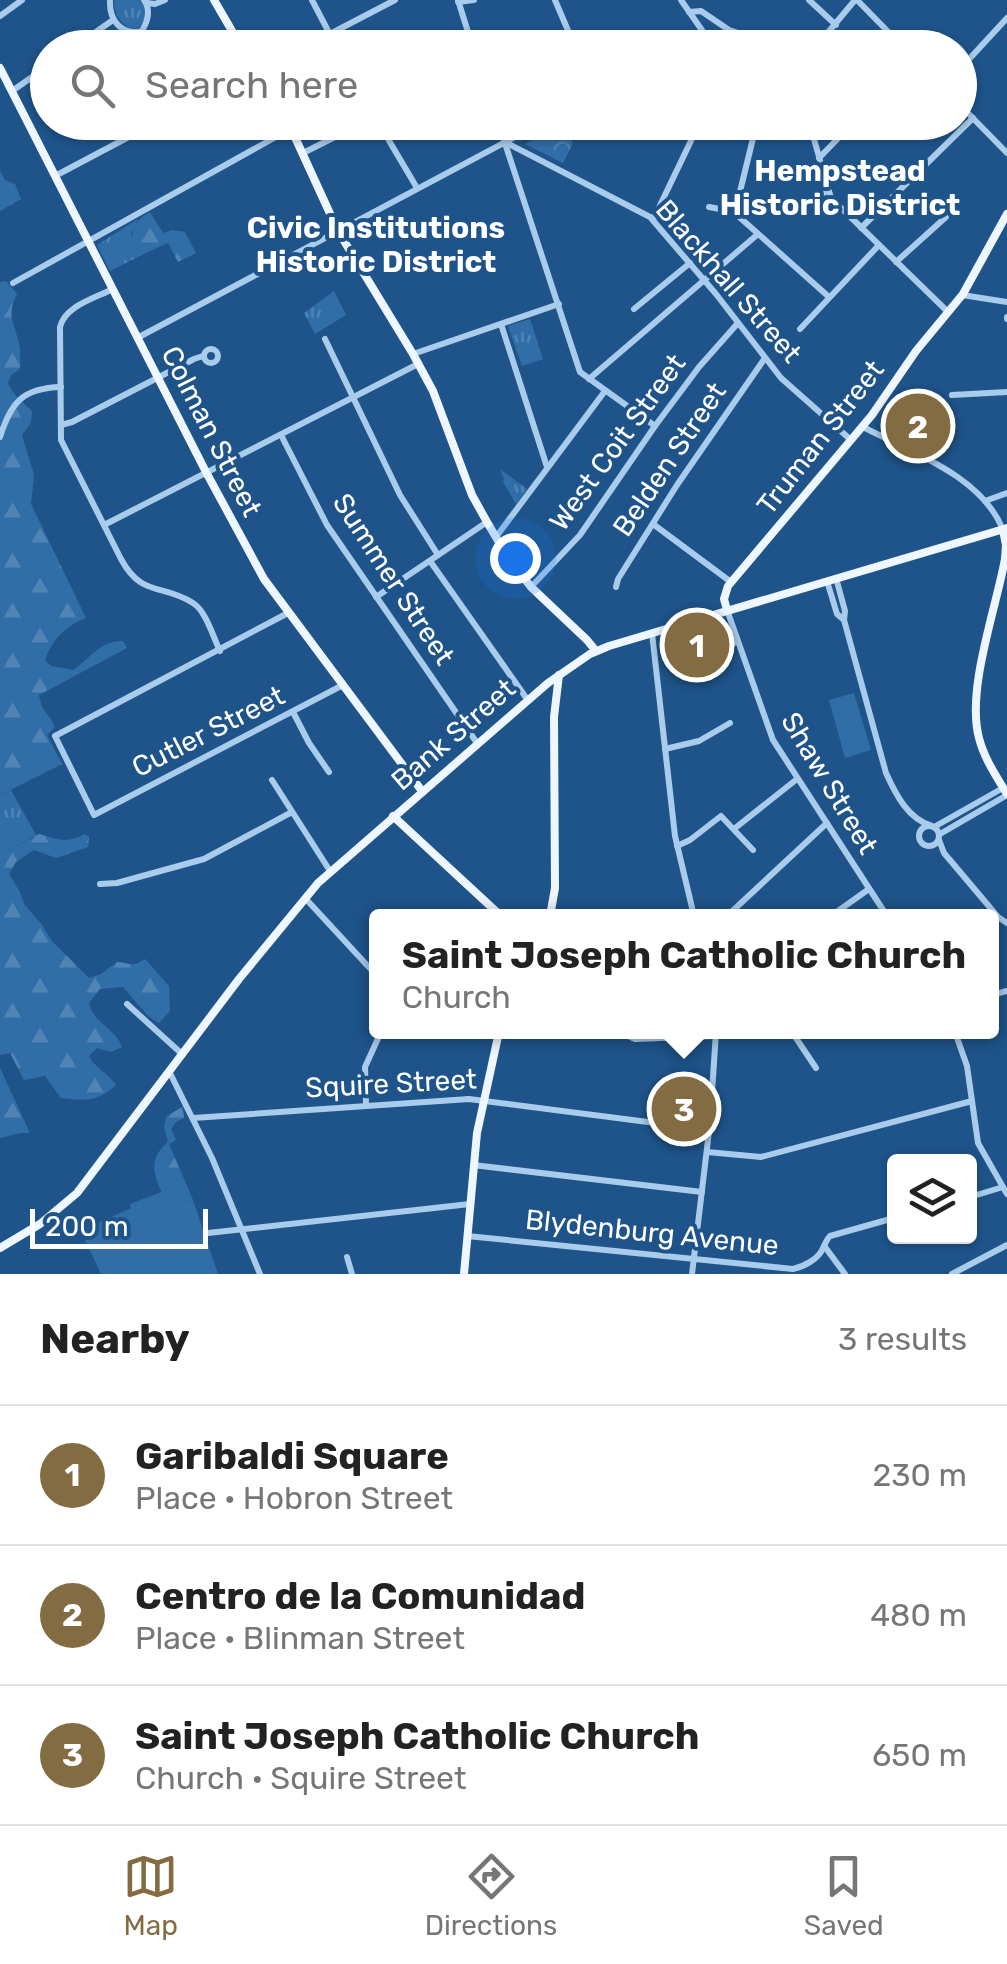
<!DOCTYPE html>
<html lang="en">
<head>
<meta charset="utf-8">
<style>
  :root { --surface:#fff; --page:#f6f6f6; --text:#222; --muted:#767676; --line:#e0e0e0; --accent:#846c42 }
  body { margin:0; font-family:Rubik,sans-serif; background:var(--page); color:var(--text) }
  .controls { position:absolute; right:30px; bottom:30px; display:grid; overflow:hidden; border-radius:10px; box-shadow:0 2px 8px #0004 }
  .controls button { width:90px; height:90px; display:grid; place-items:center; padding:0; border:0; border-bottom:2px solid var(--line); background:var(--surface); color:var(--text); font:50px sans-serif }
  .scale { position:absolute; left:30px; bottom:25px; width:178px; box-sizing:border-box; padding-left:10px; border:5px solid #fff; border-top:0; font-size:28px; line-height:35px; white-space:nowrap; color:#fff; -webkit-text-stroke:8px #1e548a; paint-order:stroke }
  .you { position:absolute; left:515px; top:558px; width:35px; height:35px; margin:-25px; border:8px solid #fff; border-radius:50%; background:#1a73e8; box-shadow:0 0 0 15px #1a73e833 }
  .badge { display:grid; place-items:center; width:65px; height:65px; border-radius:50%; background:var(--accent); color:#fff; font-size:32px; font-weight:700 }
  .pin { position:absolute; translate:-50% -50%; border:5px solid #fff; box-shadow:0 2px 10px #0006 }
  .popup { position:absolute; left:369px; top:909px; width:630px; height:130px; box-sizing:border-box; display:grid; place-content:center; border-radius:10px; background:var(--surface); filter:drop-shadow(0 2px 8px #0005); font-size:32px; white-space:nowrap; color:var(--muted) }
  .popup b { font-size:38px; color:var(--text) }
  .popup::after { content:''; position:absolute; left:50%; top:100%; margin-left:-20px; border:20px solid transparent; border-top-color:var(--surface) }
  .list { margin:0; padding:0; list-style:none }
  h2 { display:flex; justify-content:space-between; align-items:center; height:130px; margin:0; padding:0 40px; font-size:42px }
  h2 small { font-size:32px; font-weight:400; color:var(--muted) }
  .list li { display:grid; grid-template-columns:65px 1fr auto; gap:30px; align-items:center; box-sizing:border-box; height:140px; padding:0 40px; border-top:2px solid var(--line) }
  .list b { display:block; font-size:38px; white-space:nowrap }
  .list p { margin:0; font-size:32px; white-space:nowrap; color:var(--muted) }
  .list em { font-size:32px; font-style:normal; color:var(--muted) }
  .icon { flex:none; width:55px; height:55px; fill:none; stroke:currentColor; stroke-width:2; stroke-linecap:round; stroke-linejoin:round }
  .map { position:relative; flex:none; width:1007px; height:1274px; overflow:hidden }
  .search { position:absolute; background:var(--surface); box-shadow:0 2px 8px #0004; left:30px; right:30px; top:30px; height:110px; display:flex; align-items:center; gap:25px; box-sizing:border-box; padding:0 35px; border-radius:55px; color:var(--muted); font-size:38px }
  .sheet { height:550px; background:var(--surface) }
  nav { display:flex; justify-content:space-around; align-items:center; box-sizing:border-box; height:140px; border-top:2px solid var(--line); background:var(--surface); font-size:28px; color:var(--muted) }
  nav a { display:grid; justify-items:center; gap:5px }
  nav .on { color:var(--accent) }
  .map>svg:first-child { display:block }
</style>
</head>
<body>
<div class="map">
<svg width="1007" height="1274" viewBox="0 0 1007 1274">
  <defs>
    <pattern id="grass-tufts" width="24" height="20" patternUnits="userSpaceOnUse" patternTransform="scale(2.5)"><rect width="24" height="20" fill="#316ea8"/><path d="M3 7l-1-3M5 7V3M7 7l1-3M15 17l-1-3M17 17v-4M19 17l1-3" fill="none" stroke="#5084b5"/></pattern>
    <pattern id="forest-firs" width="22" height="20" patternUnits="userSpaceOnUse" patternTransform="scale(2.5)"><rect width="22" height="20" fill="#316ea8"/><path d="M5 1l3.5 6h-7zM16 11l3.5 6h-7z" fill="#5084b5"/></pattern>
    <pattern id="park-crowns" width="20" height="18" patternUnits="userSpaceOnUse" patternTransform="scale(2.5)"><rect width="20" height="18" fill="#316ea8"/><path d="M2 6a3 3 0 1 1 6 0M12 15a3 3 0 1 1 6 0" fill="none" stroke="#5084b5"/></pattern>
  </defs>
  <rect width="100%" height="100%" fill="#1e548a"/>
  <g fill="url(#grass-tufts)">
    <path d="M114,0H140C146,9 147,17 142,26L133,29C120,25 114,14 114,0Z"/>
    <polygon points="138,219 131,234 134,246 144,254 110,271 97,245"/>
    <polygon points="334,291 346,315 315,334 304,313"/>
    <polygon points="530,319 543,359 522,366 508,326"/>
    <polygon points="500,469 527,489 516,504 503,482 504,480"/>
    <polygon points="11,790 36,835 8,851 0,852 0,795"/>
  </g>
  <g fill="url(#forest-firs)">
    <polygon points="0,171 5,180 15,184 21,199 0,211"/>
    <path d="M150,212L163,233L172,230L185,232L196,253L178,262L168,243L144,254L134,246C128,230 137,219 150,212Z"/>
    <path d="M6,281L17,294C6,316 14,322 19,343C21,351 20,360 20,369L11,375L8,384L16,396L32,411L31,423L22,435L34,475L31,504L86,618C67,625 51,640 45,661L51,666L73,670C91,658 99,641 123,641L127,648L39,695C42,714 49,712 55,727L47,735L62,764L0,795V282Z"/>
    <path d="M39,834C57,839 66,844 85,834L89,837L88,847L56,858L34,850L16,862L9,874L20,892L24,904L42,925L52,941L89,978L101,974L117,962C131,963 131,968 145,959L169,986L170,1011L159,1023L148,1016L123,987L100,989L89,1003C92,1022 116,1029 122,1047L111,1052L97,1048L89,1056C94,1067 109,1074 116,1085C97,1102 86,1101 61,1098L45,1076L24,1080L10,1053L0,1055V852L8,851Z"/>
    <polygon points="0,1068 29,1131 28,1133 20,1133 0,1138"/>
    <path d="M183,1106L184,1118L176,1122L171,1129L176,1140L169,1144L193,1200L166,1204C157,1178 144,1162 168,1142L164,1127L166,1117Z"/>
  </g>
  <polygon fill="url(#park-crowns)" points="563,123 573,143 563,163 525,144"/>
  <g fill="#316ea8">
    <polygon points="854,693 871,750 845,758 829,700"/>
    <polygon points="162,1192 166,1204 193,1200 218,1274 101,1274 85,1240 90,1236 84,1229 131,1208 130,1204"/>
  </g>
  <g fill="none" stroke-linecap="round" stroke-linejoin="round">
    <g stroke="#a9ccec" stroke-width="6">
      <path d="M110,0C109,20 121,36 142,31C148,21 151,10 144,0"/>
      <polyline points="312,0 337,48"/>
      <polyline points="458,0 473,48"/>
      <polyline points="555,0 572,40"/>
      <polyline points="681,0 706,36 710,48"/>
      <polyline points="809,0 836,25"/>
      <polyline points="857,0 904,48"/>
      <polyline points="458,2 474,0"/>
      <polyline points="147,3 155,4 165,0"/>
      <polyline points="689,12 701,11 729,30 787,48"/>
      <polyline points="0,16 22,0"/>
      <polyline points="142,31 152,48"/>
      <polyline points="73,48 113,20"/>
      <polyline points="303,48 395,0"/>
      <polyline points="688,48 728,31"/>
      <polyline points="815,48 855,0"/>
      <polyline points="960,69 1007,18"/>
      <polyline points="12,91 48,66"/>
      <polyline points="960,105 1007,153"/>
      <polyline points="112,122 122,140"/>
      <polyline points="378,122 417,188"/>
      <polyline points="498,122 580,372 655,426"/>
      <polyline points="757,122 736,208 737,215 829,297"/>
      <polyline points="809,122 831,198 948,312"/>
      <polyline points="505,142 650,217 716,294 781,378 851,440"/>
      <polyline points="303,153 365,122"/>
      <polyline points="819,158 854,122"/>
      <polyline points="55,176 157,122"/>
      <polyline points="773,204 793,208 827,191"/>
      <polyline points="709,207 736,212"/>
      <polyline points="653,220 700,122"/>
      <polyline points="861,228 973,118"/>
      <polyline points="896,262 946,217"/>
      <polyline points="13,283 292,128"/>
      <path d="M113,289C95,298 65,306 60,327L61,440L121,559C142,598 163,583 193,603C206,611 213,637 220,651"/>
      <polyline points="962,295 1007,302"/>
      <polyline points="634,309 690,263"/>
      <polyline points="1007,317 1007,319"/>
      <polyline points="501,324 547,467"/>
      <polyline points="800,329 879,245"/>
      <polyline points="139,337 543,122"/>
      <polyline points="325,339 400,495 438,555"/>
      <circle cx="211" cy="356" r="7"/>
      <polyline points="413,354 559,304"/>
      <polyline points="589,379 758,234"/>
      <polyline points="952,395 1007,392"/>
      <polyline points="61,425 72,422 194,359 203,356"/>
      <path d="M863,427C911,452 982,476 1003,530"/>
      <polyline points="281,435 327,525 477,743"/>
      <path d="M0,437C11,402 23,388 61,387"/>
      <polyline points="985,501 1007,493"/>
      <polyline points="653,524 731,582"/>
      <polyline points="104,525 418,364"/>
      <polyline points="496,537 605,391"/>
      <polyline points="430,561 527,699"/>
      <path d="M836,578L845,611L844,620L886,773C896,795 908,819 932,826"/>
      <polyline points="827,581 837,614 844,620"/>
      <polyline points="531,587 580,535 655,426 699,367 738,323"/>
      <polyline points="616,587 618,579 677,485 765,358"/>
      <polyline points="376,597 487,522"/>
      <polyline points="727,610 773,740 887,916"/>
      <polyline points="288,613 55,736 94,815 343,685"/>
      <polyline points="652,633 675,836 694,916"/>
      <path d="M685,643C706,641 715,649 738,642"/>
      <polyline points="293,712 309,743 329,772"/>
      <polyline points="665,749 699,741 730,723"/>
      <polyline points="272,780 330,871"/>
      <circle cx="929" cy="836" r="10"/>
      <polyline points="934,827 1003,788"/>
      <polyline points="734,829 797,779"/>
      <polyline points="940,834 1007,795"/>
      <polyline points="939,840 944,853 998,917 1007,923"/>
      <polyline points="677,846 690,840 721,816 753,850"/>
      <polyline points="100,884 117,883 204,859 292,812"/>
      <polyline points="305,898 377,976"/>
      <polyline points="727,916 827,823"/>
      <polyline points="831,916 869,889"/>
      <polyline points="992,995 1007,991"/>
      <polyline points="127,1004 182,1054"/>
      <polyline points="619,1032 635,1039 715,1036"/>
      <polyline points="792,1032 816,1068"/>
      <polyline points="955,1032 967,1066 978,1143 1007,1194"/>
      <polyline points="169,1071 212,1158 260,1274"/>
      <polyline points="366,1105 365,1067 381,1032"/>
      <polyline points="193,1118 469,1099 710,1130"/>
      <polyline points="707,1152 761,1157 972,1101"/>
      <polyline points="473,1165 702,1192"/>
      <polyline points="970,1197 1003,1187"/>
      <polyline points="208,1233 470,1204"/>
      <path d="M467,1236L793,1269C803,1267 819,1259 823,1248C825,1244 827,1239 830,1236L894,1218"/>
      <polyline points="825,1247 845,1274"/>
      <polyline points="347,1257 352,1274"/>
      <polyline points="692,1274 710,1123 716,1032"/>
      <polyline points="952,1274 1007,1245"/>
    </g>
    <g stroke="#eef6ff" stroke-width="8">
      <polyline points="214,0 242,48"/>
      <polyline points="0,68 206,472 264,579 422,791"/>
      <polyline points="288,122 338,231 413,354 433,391 472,495 487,522 507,556 531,587 587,640 596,651"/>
      <path d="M1003,530L1006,545L1005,559C996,609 966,690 979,738C984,758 996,776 1007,794"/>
      <polyline points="727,610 724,599 728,586 872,415 916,351 963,294 1007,214"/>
      <polyline points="393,816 501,916"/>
      <polyline points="550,916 555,888 554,717 559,675"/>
      <polyline points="0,1248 40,1224 77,1193 239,979 318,883 548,683 590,654 609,646 1007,528"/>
      <polyline points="464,1274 477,1133 499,1032"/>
    </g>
  </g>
  <g text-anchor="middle" stroke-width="8" stroke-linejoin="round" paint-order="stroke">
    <g font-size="28" fill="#fff" stroke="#1e548a">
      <text transform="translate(729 281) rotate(49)" y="10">Blackhall Street</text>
      <text transform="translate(212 431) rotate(63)" y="10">Colman Street</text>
      <text transform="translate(820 437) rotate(-52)" y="10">Truman Street</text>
      <text transform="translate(617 442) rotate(-54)" y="10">West Coit Street</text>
      <text transform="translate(669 459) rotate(-56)" y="10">Belden Street</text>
      <text transform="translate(394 579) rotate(57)" y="10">Summer Street</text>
      <text transform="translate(208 731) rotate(-27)" y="10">Cutler Street</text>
      <text transform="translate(453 734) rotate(-41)" y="10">Bank Street</text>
      <text transform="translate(830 783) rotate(59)" y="10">Shaw Street</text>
      <text transform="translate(391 1083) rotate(-3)" y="10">Squire Street</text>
      <text transform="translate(652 1232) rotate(6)" y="10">Blydenburg Avenue</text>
    </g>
    <g font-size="30" font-weight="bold" fill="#fff" stroke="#1e548a">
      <text x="840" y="181">Hempstead<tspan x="840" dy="34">Historic District</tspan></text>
      <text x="376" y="238">Civic Institutions<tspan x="376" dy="34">Historic District</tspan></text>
    </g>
  </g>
</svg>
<div class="controls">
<button><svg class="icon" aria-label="layers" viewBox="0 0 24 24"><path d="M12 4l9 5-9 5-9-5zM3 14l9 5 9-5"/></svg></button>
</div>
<div class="scale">200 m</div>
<div class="you"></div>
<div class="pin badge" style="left:697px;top:645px">1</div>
<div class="pin badge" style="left:918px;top:426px">2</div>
<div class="pin badge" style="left:684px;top:1109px">3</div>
<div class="popup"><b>Saint Joseph Catholic Church</b>Church</div>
<div class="search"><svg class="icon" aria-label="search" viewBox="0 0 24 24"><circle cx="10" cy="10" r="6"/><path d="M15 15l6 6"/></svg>Search here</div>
</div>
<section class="sheet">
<h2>Nearby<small>3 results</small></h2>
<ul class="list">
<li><span class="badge">1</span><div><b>Garibaldi Square</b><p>Place · Hobron Street</p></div><em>230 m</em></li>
<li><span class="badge">2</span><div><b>Centro de la Comunidad</b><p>Place · Blinman Street</p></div><em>480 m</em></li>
<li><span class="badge">3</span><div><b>Saint Joseph Catholic Church</b><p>Church · Squire Street</p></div><em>650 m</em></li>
</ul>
</section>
<nav>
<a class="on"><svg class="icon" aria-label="map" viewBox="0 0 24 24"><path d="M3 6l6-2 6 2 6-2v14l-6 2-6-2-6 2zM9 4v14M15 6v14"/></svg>Map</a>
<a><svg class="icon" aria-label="directions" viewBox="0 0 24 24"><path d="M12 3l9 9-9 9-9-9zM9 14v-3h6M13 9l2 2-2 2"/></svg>Directions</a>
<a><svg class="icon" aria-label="saved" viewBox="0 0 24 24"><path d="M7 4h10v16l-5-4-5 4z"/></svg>Saved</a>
</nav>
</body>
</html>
